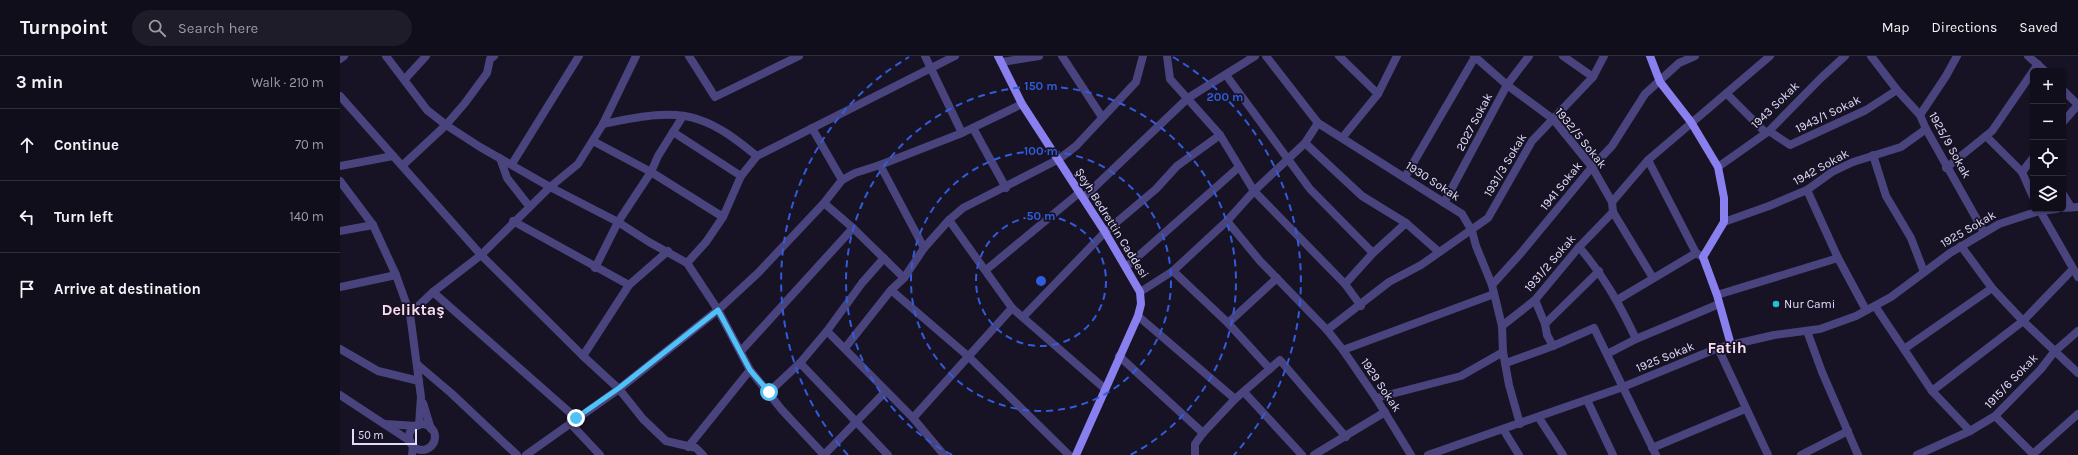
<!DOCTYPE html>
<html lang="en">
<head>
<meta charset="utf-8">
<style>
  :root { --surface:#110e1c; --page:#1e1c29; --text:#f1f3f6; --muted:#9c9ca3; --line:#302e3b }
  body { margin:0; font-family:Karla,sans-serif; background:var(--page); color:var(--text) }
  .controls { position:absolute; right:12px; top:12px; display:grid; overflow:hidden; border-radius:6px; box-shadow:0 1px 3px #0004 }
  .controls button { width:36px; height:36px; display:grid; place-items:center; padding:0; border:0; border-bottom:1px solid var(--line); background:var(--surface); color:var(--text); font:20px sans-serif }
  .scale { position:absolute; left:12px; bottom:10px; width:65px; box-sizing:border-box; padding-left:4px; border:2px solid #e1dcfa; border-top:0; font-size:11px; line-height:14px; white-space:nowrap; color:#e1dcfa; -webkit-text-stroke:3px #171325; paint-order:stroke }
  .stop { position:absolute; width:12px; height:12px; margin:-9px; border:3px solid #4fc3f7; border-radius:50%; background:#fff }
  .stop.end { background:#4fc3f7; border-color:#fff; box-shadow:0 1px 4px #0008 }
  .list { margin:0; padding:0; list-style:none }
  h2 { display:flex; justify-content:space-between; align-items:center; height:52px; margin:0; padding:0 16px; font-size:17px }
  h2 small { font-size:13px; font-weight:400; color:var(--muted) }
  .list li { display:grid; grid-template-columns:26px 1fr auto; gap:12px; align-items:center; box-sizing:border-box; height:72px; padding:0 16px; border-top:1px solid var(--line) }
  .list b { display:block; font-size:15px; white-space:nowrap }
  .list em { font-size:13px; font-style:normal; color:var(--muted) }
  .icon { flex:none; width:22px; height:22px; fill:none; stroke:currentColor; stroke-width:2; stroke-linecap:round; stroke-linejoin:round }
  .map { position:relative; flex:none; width:1738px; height:399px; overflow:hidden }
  header { display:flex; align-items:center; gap:24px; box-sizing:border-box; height:56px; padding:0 20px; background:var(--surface); border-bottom:1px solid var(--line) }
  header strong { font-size:19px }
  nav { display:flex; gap:22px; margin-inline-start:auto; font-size:14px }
  .search { width:280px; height:36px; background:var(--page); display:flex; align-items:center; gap:10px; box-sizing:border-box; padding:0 14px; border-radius:22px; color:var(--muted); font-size:15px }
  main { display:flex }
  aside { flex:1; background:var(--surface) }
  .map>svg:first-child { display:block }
</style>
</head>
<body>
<header>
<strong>Turnpoint</strong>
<div class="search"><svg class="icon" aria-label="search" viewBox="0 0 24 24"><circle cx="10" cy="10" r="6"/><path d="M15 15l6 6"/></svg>Search here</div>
<nav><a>Map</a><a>Directions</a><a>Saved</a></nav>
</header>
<main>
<aside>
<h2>3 min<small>Walk · 210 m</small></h2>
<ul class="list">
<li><svg class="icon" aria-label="ahead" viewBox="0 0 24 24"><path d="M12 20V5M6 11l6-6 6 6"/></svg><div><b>Continue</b></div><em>70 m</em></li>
<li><svg class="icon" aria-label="left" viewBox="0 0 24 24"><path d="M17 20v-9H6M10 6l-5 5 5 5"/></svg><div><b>Turn left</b></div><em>140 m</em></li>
<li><svg class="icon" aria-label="arrive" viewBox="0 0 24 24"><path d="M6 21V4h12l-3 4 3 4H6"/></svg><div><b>Arrive at destination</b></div></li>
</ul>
</aside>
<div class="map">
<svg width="1738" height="399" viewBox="0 0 1738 399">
  <rect width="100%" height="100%" fill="#171325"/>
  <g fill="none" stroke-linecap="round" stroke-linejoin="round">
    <g stroke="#4a447e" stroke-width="8">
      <polyline points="46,0 87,54 106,69 140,91 210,131 278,166 309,186 347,207 378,254 410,314 442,354 484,399"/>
      <polyline points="349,0 375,41 459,0"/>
      <polyline points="585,0 622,77"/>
      <polyline points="722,0 762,61"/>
      <polyline points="827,0 830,23 880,79 914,135 1005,228 1021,250"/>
      <polyline points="999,0 1038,38"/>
      <polyline points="1134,0 1167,29 1213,63 1252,111 1272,146 1273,156 1313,222"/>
      <polyline points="1223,0 1253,21"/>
      <polyline points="1531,0 1557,34 1580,59 1586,73 1644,176"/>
      <polyline points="1688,0 1705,15"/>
      <polyline points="0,3 4,0"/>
      <polyline points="662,6 699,0"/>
      <polyline points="886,19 970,133 1033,197"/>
      <polyline points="65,23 86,0"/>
      <polyline points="1723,34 1738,49"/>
      <polyline points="1387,38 1426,77"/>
      <polyline points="0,40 141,199 243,300"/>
      <polyline points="1580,59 1606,20 1617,0"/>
      <polyline points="1723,66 1738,49"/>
      <path d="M263,68C293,62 330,53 360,64C381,71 399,86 417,100"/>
      <polyline points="472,72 502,124"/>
      <polyline points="633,72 666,132"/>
      <polyline points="1429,75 1450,89 1526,54 1557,34"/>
      <polyline points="333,76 401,120"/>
      <polyline points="1646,80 1682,116 1693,141"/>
      <polyline points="1002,82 1038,38 1057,0"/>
      <polyline points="253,85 311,116 383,161"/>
      <polyline points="965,87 1022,140 1066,167 1099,196"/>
      <polyline points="1533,99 1546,140 1571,182 1584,216"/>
      <polyline points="160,102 167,122 189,150"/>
      <polyline points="1308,104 1356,197 1363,201"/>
      <polyline points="172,108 239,0"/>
      <polyline points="63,109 106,69 125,47 147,17 150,3 154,0"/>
      <polyline points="540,109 584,192"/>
      <polyline points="0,110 53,100"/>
      <polyline points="1378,111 1429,75 1481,22 1505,0"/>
      <polyline points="1606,112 1652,75 1698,8"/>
      <polyline points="1682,116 1693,102"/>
      <polyline points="1065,121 1135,1"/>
      <polyline points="0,125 33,169 56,219 70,258 81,341 79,369"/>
      <polyline points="1467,134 1498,202 1526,254"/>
      <polyline points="1723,138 1731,151"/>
      <polyline points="743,142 848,42 915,0"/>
      <polyline points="1272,146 1308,104 1430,0"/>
      <polyline points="484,147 513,172 564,222"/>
      <polyline points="1104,147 1167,29 1189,0"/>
      <polyline points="1699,153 1738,221"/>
      <polyline points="609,164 672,252 764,332"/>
      <polyline points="173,165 289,229"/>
      <polyline points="887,165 920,205 987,274 1003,294 1036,342 1071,399"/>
      <polyline points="1384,166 1429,150 1467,134 1492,116 1513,106 1561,91 1586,73"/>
      <polyline points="0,175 33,169"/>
      <polyline points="1621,190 1652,232 1683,265 1738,317"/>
      <path d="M1239,191C1264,220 1280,249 1296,283"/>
      <polyline points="328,195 289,229 243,300 279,333 303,363 326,385 356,392 363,399"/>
      <polyline points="347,207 366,186 383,161 401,120 417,100 615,0"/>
      <polyline points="786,211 899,111"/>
      <polyline points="255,212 278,166 311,116 318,100 343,60"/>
      <polyline points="646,214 739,137"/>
      <polyline points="833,215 888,267 930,313"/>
      <polyline points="1005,228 1033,197 1066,167"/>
      <polyline points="1152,229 1181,197 1252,111 1272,90 1305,38 1339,7 1355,0"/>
      <polyline points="0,231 56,219"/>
      <polyline points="551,234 629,301 729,399"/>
      <polyline points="93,236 236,362"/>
      <polyline points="800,236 833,215 887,165 914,135 965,87 978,67"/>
      <polyline points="1377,239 1498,202"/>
      <polyline points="1195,244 1205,268"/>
      <polyline points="1277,244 1356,197"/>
      <polyline points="1535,250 1592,335 1630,375"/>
      <polyline points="70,258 93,236 141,199 210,131 238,108 263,68 296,0"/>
      <polyline points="798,260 895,343"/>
      <polyline points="683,261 765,176 816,133 837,110 880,79"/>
      <polyline points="888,267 937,222"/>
      <polyline points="1162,270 1195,244 1239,191 1273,156"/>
      <polyline points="987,274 1049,226 1081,209 1148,162 1192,85 1253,21 1264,0"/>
      <polyline points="487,275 522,227 544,202"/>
      <polyline points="1467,275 1482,316 1518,399"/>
      <polyline points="1213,290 1207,279 1205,268 1259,215"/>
      <polyline points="505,292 551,234 564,222 584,192 609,164 623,152 719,103 736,90 796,26 803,0"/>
      <polyline points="1378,292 1428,399"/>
      <polyline points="0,293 38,315 79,325"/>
      <polyline points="1564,293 1652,232"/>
      <polyline points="1003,294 1154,238"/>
      <polyline points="401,295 513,172"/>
      <polyline points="1267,298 1296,283 1379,248"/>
      <polyline points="779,300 863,377"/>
      <polyline points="460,307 548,399"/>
      <polyline points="1166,307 1213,290 1254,272 1316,399"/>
      <polyline points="78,309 111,337 177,399"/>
      <polyline points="1592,335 1683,265 1733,213"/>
      <polyline points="429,336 460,307 487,275 573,362 604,399"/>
      <polyline points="904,336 962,399"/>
      <polyline points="1036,342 1121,320 1163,296"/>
      <polyline points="1247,344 1273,399"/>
      <polyline points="83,347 91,373"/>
      <polyline points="1655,360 1694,399"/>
      <polyline points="573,362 672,252"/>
      <polyline points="1199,362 1223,399"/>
      <polyline points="230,367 260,399"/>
      <polyline points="1163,373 1179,399"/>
      <polyline points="348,391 410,314"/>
      <polyline points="1312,392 1405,353"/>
      <polyline points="1693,398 1738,358"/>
      <polyline points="72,399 73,390"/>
      <polyline points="186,399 279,333 378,254 418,217 484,147 502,124 515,117 540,109 622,77 682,48"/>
      <polyline points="484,399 546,335"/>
      <polyline points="855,399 855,388 863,377 895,343 940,304 1006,381"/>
      <polyline points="974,399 1045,356"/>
      <polyline points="1461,399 1508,375"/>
      <polyline points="1577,399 1630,375 1655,360 1701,313 1714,296 1738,275"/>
    </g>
    <g stroke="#4a447e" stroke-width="8">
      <polyline points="926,0 978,67 1122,158 1132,175 1136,190 1152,229 1162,270 1163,296 1169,329 1180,368"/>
      <polyline points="1723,152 1738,151"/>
      <polyline points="0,339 70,385"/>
      <polyline points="45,368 77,370"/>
      <circle cx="82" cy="381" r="13"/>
      <polyline points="1088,399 1283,331 1378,292 1434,279 1480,273 1516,260 1551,241 1610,197 1659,168 1699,155 1717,153"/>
    </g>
    <g stroke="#8a7fee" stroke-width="8">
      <polyline points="658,0 682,48 765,176 800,236 801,248 798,260 736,399"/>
      <polyline points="1310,0 1320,26 1351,66 1378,111 1384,142 1384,166 1363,201 1377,239 1391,289"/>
    </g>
  </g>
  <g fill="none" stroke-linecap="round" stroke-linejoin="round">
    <polyline stroke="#4fc3f7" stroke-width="5" points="236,362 279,332 378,254 410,314 429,336"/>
  </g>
  <g fill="none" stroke="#315cdb" stroke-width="2" stroke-dasharray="7 5">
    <circle cx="701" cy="225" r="65"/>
    <circle cx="701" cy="225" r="130"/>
    <path d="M612 399A195 195 0 1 1 790 399"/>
    <path d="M508 399A260 260 0 0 1 569 1M833 1A260 260 0 0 1 894 399"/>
  </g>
  <circle fill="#21c0e1" stroke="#171325" stroke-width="1.5" cx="1436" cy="248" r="4"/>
  <g text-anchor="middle" stroke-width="3.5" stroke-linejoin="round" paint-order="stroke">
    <g font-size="12" fill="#e1dcfa" stroke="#171325">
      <text transform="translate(1435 49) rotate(-44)" y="4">1943 Sokak</text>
      <text transform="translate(1488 58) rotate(-26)" y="4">1943/1 Sokak</text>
      <text transform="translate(1134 66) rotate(-62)" y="4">2027 Sokak</text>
      <text transform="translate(1241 82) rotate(51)" y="4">1932/5 Sokak</text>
      <text transform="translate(1610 89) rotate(61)" y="4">1925/9 Sokak</text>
      <text transform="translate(1165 109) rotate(-59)" y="4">1931/3 Sokak</text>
      <text transform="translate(1481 111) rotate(-29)" y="4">1942 Sokak</text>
      <text transform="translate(1093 125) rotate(33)" y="4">1930 Sokak</text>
      <text transform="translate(1221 130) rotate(-51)" y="4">1941 Sokak</text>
      <text transform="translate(772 167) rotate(58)" y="4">Şeyh Bedrettin Caddesi</text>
      <text transform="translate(1628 173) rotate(-30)" y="4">1925 Sokak</text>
      <text transform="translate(1210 207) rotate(-49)" y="4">1931/2 Sokak</text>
      <text transform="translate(1325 301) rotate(-22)" y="4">1925 Sokak</text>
      <text transform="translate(1671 325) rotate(-46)" y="4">1915/6 Sokak</text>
      <text transform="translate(1041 329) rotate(56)" y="4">1929 Sokak</text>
    </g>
    <g font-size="12" fill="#e1dcfa" stroke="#171325" text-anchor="start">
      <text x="1444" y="252">Nur Cami</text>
    </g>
    <g font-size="16" font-weight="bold" fill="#faddee" stroke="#171325">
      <text x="73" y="259">Deliktaş</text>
      <text x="1387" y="297">Fatih</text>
    </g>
  </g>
  <circle cx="701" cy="225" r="6" fill="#315cdb" stroke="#171325" stroke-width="2"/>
  <g font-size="12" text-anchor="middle" font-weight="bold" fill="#315cdb" stroke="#171325" stroke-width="3.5" stroke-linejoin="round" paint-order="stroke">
    <text x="701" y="34">150 m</text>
    <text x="885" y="45">200 m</text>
    <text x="701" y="99">100 m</text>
    <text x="701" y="164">50 m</text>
  </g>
</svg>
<div class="controls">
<button>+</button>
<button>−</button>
<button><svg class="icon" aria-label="locate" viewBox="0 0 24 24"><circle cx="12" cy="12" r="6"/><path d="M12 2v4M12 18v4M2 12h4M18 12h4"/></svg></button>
<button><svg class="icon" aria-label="layers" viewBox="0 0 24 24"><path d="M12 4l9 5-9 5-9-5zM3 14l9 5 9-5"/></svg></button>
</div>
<div class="scale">50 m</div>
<div class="stop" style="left:429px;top:336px"></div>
<div class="stop end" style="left:236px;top:362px"></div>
</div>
</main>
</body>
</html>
